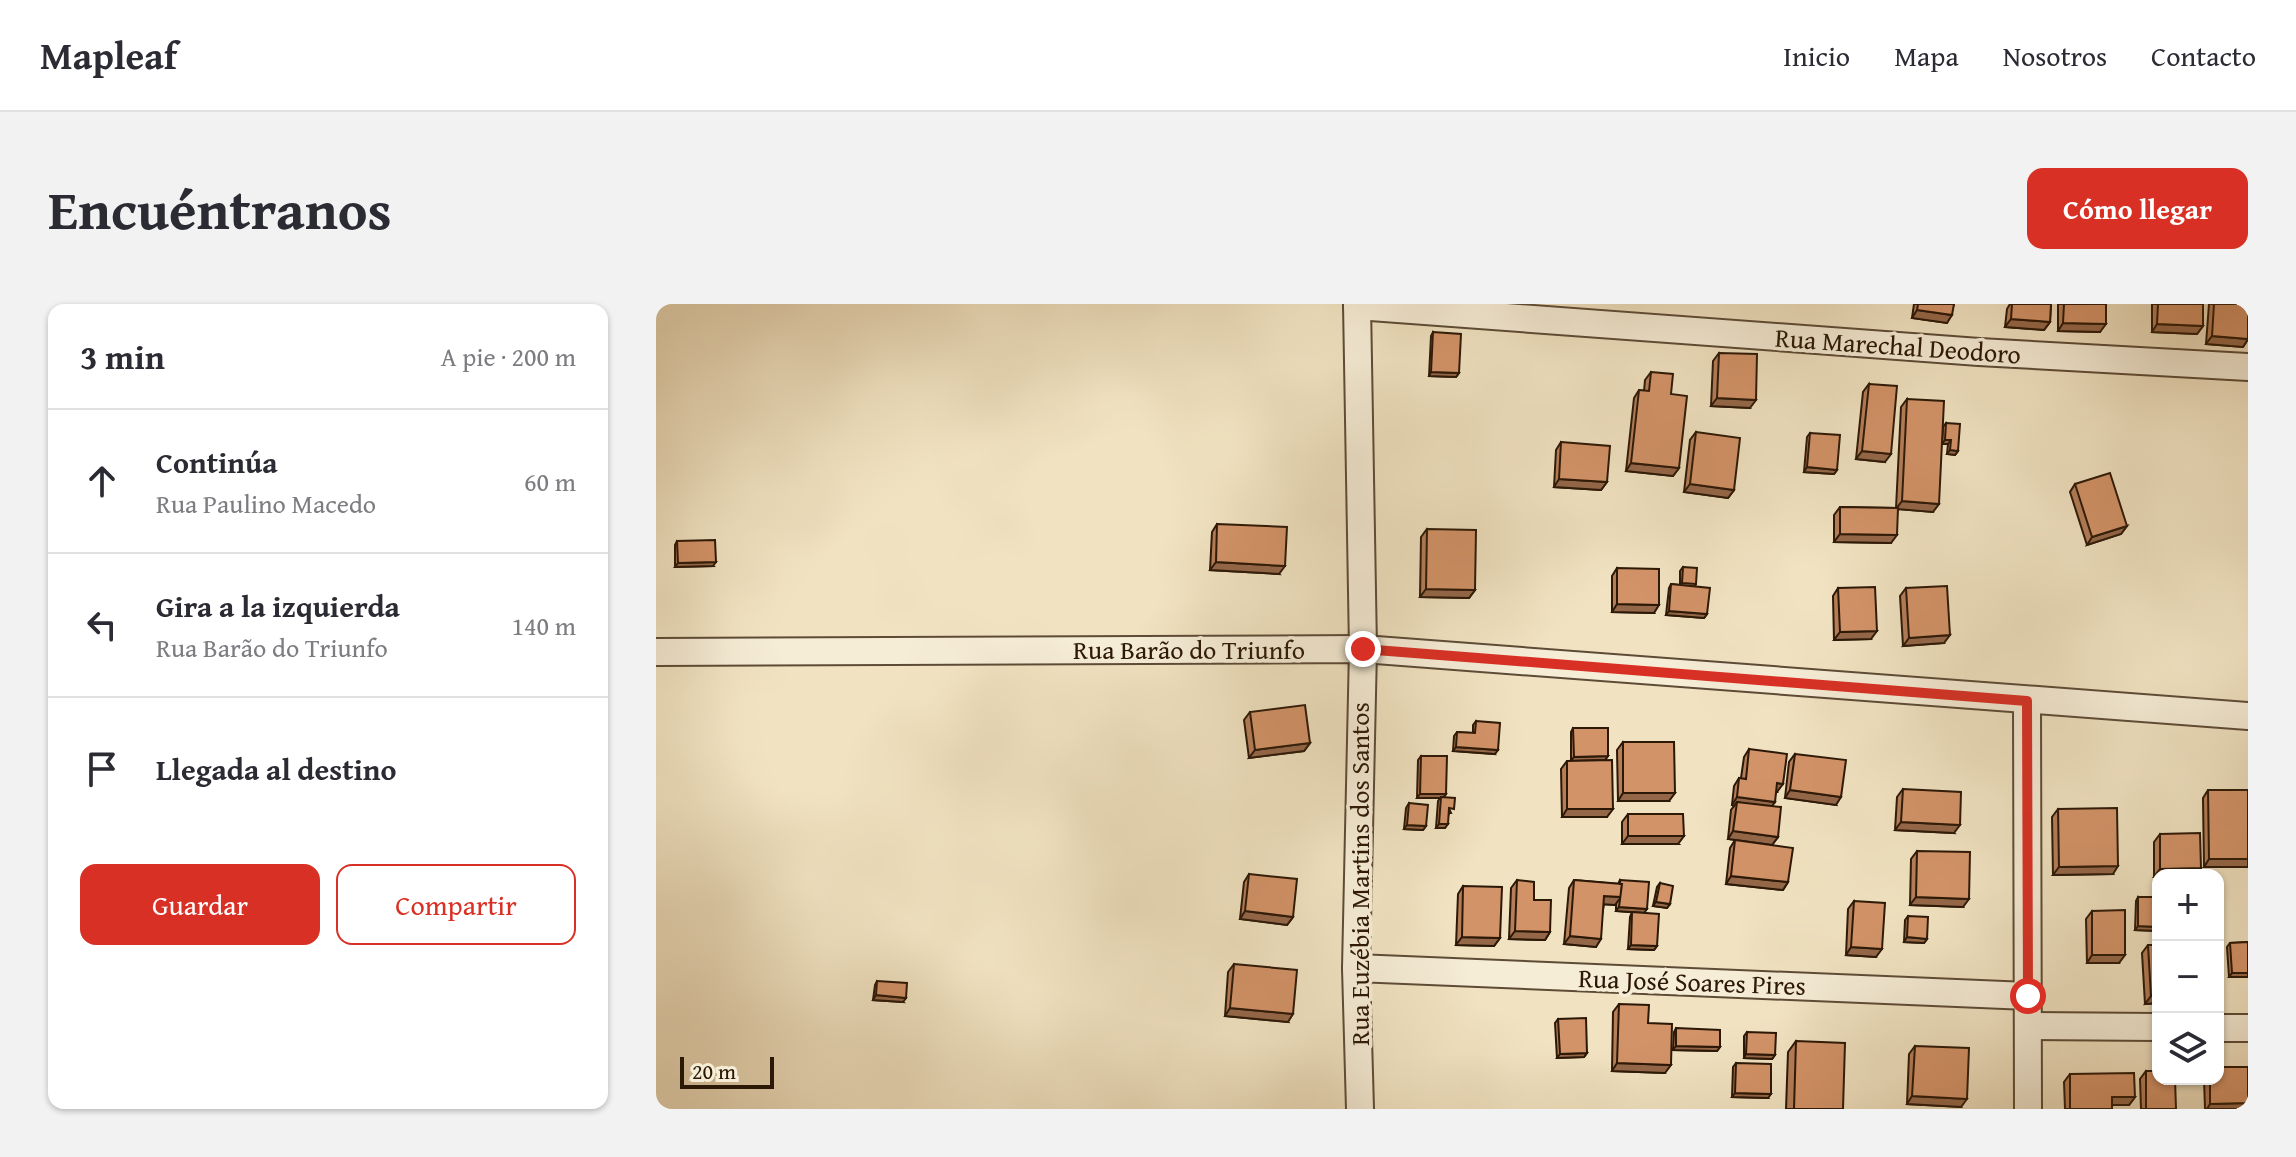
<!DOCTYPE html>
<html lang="es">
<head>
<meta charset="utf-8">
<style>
  :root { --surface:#fff; --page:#f2f2f3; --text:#2b2b33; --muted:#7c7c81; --line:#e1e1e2; --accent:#d93025 }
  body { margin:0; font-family:"Gentium Book Plus",serif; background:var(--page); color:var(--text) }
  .controls { position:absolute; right:24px; bottom:24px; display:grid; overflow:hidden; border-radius:16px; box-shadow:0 2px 6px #0004 }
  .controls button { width:72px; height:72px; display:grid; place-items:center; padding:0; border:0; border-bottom:2px solid var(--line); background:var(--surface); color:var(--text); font:40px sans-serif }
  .scale { position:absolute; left:24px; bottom:20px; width:94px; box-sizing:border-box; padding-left:8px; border:4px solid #2c1807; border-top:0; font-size:22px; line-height:28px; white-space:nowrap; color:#2c1807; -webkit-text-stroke:6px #f6edd7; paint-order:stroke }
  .stop { position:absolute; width:24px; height:24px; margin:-18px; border:6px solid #d93025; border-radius:50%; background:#fff }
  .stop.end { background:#d93025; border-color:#fff; box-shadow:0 2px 8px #0008 }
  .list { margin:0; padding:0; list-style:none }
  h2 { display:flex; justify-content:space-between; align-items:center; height:104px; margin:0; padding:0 32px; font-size:34px }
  h2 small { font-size:26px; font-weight:400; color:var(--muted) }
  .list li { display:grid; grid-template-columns:52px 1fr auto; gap:24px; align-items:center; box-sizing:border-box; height:144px; padding:0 32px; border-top:2px solid var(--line) }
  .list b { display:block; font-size:30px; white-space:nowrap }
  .list p { margin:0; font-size:26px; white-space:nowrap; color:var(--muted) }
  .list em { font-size:26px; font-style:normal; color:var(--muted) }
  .actions { display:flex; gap:16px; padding:24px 32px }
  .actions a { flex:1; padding:18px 0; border:2px solid var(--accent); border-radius:16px; text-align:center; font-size:28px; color:var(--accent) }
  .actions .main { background:var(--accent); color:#fff }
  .icon { flex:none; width:44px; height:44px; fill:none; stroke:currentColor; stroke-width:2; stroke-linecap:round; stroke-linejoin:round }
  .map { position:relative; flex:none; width:1592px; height:805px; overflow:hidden; border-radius:16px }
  header { display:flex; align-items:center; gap:48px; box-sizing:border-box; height:112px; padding:0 40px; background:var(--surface); border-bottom:2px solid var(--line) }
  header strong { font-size:38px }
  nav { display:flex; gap:44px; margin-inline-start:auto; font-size:28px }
  .intro { display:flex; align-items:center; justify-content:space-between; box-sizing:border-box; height:192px; padding:0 48px }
  h1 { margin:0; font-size:56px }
  .button { padding:20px 36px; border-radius:16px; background:var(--accent); color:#fff; font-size:28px; font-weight:700 }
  main { display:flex; gap:48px; padding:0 48px }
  aside { flex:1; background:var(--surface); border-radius:16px; box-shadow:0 2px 6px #0004 }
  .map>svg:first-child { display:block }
</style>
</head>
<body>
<header>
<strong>Mapleaf</strong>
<nav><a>Inicio</a><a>Mapa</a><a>Nosotros</a><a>Contacto</a></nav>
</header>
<div class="intro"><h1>Encuéntranos</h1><a class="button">Cómo llegar</a></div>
<main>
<aside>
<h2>3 min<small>A pie · 200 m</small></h2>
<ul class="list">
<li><svg class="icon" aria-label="ahead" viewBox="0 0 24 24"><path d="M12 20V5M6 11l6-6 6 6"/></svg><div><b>Continúa</b><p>Rua Paulino Macedo</p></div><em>60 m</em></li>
<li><svg class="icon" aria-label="left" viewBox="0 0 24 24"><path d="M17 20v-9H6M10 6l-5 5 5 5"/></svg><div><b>Gira a la izquierda</b><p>Rua Barão do Triunfo</p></div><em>140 m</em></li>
<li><svg class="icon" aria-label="arrive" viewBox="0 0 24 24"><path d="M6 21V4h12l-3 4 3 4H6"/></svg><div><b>Llegada al destino</b></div></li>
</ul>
<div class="actions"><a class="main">Guardar</a><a>Compartir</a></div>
</aside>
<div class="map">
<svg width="1592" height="805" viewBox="0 0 1592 805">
  <rect width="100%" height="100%" fill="#f1e3c2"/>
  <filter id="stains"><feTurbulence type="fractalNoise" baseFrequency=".0025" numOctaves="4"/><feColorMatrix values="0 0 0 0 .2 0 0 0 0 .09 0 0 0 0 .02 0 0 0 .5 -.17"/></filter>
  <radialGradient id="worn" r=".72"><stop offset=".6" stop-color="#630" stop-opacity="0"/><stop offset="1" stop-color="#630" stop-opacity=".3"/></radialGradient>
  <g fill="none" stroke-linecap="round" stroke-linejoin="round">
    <defs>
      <g id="street">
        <polyline points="701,0 707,345 700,664 704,805"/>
        <polyline points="701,2 1323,48 1592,63"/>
        <polyline points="0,348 707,345 1592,412"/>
        <polyline points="1371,397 1372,805"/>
        <polyline points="700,664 1372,692"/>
        <polyline points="1372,722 1502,723"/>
        <polyline points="1562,724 1592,724"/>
      </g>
    </defs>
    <use href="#street" stroke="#5d4b36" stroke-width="30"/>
    <use href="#street" stroke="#f6edd7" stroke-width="26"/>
  </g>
  <g fill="#b57e59" stroke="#2c1807" stroke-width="2">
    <polygon points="1258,0 1298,0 1291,19 1256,14"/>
    <polygon points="1354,0 1395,0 1394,18 1388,26 1349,23 1351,5"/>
    <polygon points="1402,0 1450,0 1444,28 1402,27"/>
    <polygon points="1496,0 1547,0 1547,22 1541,30 1496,28"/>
    <polygon points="1553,0 1592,0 1592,35 1587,43 1550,40"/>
    <polygon points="777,28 803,69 800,73 773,72 775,32"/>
    <polygon points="1063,49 1094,104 1055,102 1057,57"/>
    <polygon points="995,68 1015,90 1023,164 1017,172 970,167 978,94 983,86 988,87 989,76"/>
    <polygon points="1213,80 1229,158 1200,155 1207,88"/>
    <polygon points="1251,95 1277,208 1242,205 1235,239 1178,238 1178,211 1184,203 1240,204 1245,103"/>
    <polygon points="1290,119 1302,147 1299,151 1291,150 1292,140 1286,140 1287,123"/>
    <polygon points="1040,128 1078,186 1072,194 1028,188 1034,136"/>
    <polygon points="1154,129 1181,166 1178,170 1148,168 1151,133"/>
    <polygon points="905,138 951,178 945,186 898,183 900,146"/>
    <polygon points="1419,180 1471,222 1465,230 1431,241 1414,188"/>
    <polygon points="561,220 623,270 554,266 556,228"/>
    <polygon points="771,225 819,286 813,294 764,293 765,233"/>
    <polygon points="21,237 57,262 19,263 19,241"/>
    <polygon points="1027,263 1040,280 1039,282 1051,310 1048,314 1010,311 1013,284 1015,280 1024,281 1024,267"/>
    <polygon points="961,264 998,309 956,308 956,272"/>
    <polygon points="1182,284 1215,335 1178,336 1177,292"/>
    <polygon points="1250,284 1288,339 1247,342 1244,292"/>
    <polygon points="594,408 654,439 648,447 593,454 588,416"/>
    <polygon points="820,417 839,450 797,447 798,432 801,428 817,429 817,421"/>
    <polygon points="917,424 952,452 949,456 951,513 906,513 905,465 911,457 915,457 915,428"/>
    <polygon points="967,438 1013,497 962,497 961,446"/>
    <polygon points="1093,445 1121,488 1120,488 1116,502 1122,533 1116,541 1072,535 1075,506 1078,502 1076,501 1078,482 1083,474 1085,474 1088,453"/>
    <polygon points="1139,450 1180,501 1129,494 1133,458"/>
    <polygon points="765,452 790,490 788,493 795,509 793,509 789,524 780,524 782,497 784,494 761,494 762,456"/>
    <polygon points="1247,485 1298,529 1239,526 1241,493"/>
    <polygon points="1552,486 1592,486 1592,563 1548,563 1547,494"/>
    <polygon points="753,499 770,522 767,526 748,525 750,504"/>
    <polygon points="1402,505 1457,570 1397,571 1396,513"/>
    <polygon points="972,510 1022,540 966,540 966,518"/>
    <polygon points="1504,530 1540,571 1498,573 1498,538"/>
    <polygon points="1079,536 1132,578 1127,586 1070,580 1074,544"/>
    <polygon points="1261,547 1307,603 1254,601 1255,555"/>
    <polygon points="593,570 637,613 631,621 584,615 588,578"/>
    <polygon points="861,576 878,596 894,628 889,636 853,635 855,584"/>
    <polygon points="918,576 962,580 964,576 988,609 960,607 960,600 959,601 948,600 940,643 908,640 913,584"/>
    <polygon points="1004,579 1014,600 1011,604 997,602 1001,583"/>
    <polygon points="807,582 844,634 838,642 800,641 802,590"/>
    <polygon points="1482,593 1502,627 1479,626 1480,597"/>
    <polygon points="1198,597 1220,653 1190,651 1192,605"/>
    <polygon points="1436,607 1463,659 1431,659 1430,615"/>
    <polygon points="976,608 1001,642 998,646 972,645 974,613"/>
    <polygon points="1252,612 1271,635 1268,639 1248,638 1249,616"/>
    <polygon points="1592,638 1592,673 1573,673 1571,643 1574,639"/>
    <polygon points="1492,641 1502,641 1502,699 1489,700 1486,649"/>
    <polygon points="578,660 632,718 569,712 572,668"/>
    <polygon points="221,677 247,698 217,696 219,681"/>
    <polygon points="963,700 992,719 1009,769 956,767 957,708"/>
    <polygon points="902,715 931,749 928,753 901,754 899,719"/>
    <polygon points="1020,724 1064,743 1061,747 1017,746 1018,728"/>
    <polygon points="1091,728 1119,751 1116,755 1088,754 1088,732"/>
    <polygon points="1140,737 1187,805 1130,805 1132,748"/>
    <polygon points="1259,742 1305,803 1251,800 1253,750"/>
    <polygon points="1080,759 1112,794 1076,793 1077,763"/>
    <polygon points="1490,767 1520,805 1485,805 1484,775"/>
    <polygon points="1414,770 1479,793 1473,801 1456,801 1456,805 1409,805 1408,778"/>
    <polygon points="1548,775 1562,775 1592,805 1549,805"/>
  </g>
  <g fill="#946749" stroke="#2c1807" stroke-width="2">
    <polygon points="1261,6 1296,11 1291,19 1256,14"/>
    <polygon points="1355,15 1394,18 1388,26 1349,23"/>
    <polygon points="1407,19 1450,20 1444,28 1402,27"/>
    <polygon points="1501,20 1547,22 1541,30 1496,28"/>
    <polygon points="1556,32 1592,35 1587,43 1550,40"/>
    <polygon points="775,68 803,69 800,73 773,72"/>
    <polygon points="1061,94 1100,96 1094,104 1055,102"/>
    <polygon points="1289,136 1295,136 1292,140 1286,140"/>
    <polygon points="1294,146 1302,147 1299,151 1291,150"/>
    <polygon points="1206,147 1235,150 1229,158 1200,155"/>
    <polygon points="975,159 1023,164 1017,172 970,167"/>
    <polygon points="1151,163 1181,166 1178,170 1148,168"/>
    <polygon points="903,175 951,178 945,186 898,183"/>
    <polygon points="1034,180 1078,186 1072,194 1028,188"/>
    <polygon points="1246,197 1283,200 1277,208 1240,205"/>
    <polygon points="1471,222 1465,230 1431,241 1436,233"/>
    <polygon points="1184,230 1241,231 1235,239 1178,238"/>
    <polygon points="60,258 57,262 19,263 22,259"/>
    <polygon points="560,258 629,262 623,270 554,266"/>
    <polygon points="770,285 819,286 813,294 764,293"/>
    <polygon points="961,300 1003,301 998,309 956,308"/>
    <polygon points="1013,307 1051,310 1048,314 1010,311"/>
    <polygon points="1221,327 1215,335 1178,336 1184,328"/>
    <polygon points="1294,331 1288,339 1247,342 1253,334"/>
    <polygon points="654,439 648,447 593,454 599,446"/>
    <polygon points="800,443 842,446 839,450 797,447"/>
    <polygon points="952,452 949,456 915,457 918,453"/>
    <polygon points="1121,479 1127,480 1121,488 1115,487"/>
    <polygon points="1134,486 1185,493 1180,501 1129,494"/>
    <polygon points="967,489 1019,489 1013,497 962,497"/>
    <polygon points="764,490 790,490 787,494 761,494"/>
    <polygon points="1081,493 1119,498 1113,506 1081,498 1078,502 1076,501"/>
    <polygon points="911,505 957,505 951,513 906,513"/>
    <polygon points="1245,518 1304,521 1298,529 1239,526"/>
    <polygon points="783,520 792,520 789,524 780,524"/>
    <polygon points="751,521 770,522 767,526 748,525"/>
    <polygon points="1077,527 1122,533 1116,541 1072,535"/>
    <polygon points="972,532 1028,532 1022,540 966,540"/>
    <polygon points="1553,555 1592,555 1592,563 1548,563"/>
    <polygon points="1462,562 1457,570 1397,571 1403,563"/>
    <polygon points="1545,564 1540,571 1502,571 1502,573 1498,573 1504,565"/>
    <polygon points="1075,572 1132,578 1127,586 1070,580"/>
    <polygon points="948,592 965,593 959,601 943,600"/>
    <polygon points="1260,593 1313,595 1307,603 1254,601"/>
    <polygon points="1000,598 1014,600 1011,604 997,602"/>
    <polygon points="963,603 991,605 988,609 960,607"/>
    <polygon points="589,607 637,613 631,621 584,615"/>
    <polygon points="1482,622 1502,623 1502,627 1479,626"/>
    <polygon points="859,627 894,628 889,636 853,635"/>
    <polygon points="914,632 945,635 940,643 908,640"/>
    <polygon points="806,633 844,634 838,642 800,641"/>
    <polygon points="1251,633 1271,635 1268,639 1248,638"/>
    <polygon points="975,641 1001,642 998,646 972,645"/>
    <polygon points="1195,643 1226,645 1220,653 1190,651"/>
    <polygon points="1436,651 1469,651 1463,659 1431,659"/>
    <polygon points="1576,669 1592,669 1592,673 1573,673"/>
    <polygon points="220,691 250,694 247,698 217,696"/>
    <polygon points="1502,691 1502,699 1489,700 1495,692"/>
    <polygon points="574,704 637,710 632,718 569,712"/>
    <polygon points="1020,742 1064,743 1061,747 1017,746"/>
    <polygon points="931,749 928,753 901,754 904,750"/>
    <polygon points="1090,750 1119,751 1116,755 1088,754"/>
    <polygon points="961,759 1015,761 1009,769 956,767"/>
    <polygon points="1079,789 1115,790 1112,794 1076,793"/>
    <polygon points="1256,792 1311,795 1305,803 1251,800"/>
    <polygon points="1456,793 1479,793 1473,801 1450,801"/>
    <polygon points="1592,799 1592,805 1551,805 1554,800"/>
  </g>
  <g fill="#d39368" stroke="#2c1807" stroke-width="2">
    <polygon points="1262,0 1298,0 1296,11 1261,6"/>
    <polygon points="1356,0 1395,0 1394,18 1355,15"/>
    <polygon points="1408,0 1450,0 1450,20 1407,19"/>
    <polygon points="1502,0 1547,0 1547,22 1501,20"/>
    <polygon points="1558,0 1592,0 1592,35 1556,32"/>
    <polygon points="777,28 805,30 803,69 775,68"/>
    <polygon points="1063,49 1101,50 1100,96 1061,94"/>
    <polygon points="995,68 1017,70 1015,90 1031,92 1023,164 975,159 983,86 993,87"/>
    <polygon points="1213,80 1241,82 1235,150 1206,147"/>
    <polygon points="1251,95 1288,97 1283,200 1246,197"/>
    <polygon points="1290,119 1304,120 1302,147 1294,146 1295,136 1289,136"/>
    <polygon points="1040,128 1084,134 1078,186 1034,180"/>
    <polygon points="1154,129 1184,131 1181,166 1151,163"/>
    <polygon points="905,138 954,142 951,178 903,175"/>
    <polygon points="1454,169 1471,222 1436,233 1419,180"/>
    <polygon points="1184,203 1242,204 1241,231 1184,230"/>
    <polygon points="561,220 631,223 629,262 560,258"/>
    <polygon points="771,225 820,226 819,286 770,285"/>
    <polygon points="59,236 60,258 22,259 21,237"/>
    <polygon points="1027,263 1041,264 1040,280 1026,279"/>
    <polygon points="961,264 1003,265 1003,301 961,300"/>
    <polygon points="1015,280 1054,284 1051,310 1013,307"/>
    <polygon points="1291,282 1294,331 1253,334 1250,284"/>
    <polygon points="1219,283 1221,327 1184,328 1182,284"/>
    <polygon points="649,401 654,439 599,446 594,408"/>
    <polygon points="820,417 844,419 842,446 800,443 801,428 819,429"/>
    <polygon points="917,424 952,424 952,452 918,453"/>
    <polygon points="967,438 1018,438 1019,489 967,489"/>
    <polygon points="1093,445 1131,450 1127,480 1121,479 1119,498 1081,493 1083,474 1090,475"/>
    <polygon points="1139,450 1190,456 1185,493 1134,486"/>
    <polygon points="765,452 791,452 790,490 764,490"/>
    <polygon points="956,456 957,505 911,505 911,457"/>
    <polygon points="1247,485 1305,488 1304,521 1245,518"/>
    <polygon points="1552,486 1592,486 1592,555 1553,555"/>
    <polygon points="785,493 799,494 798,505 793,504 792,520 783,520"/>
    <polygon points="1081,498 1125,503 1122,533 1077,527"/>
    <polygon points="753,499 772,501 770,522 751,521"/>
    <polygon points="1461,504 1462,562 1403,563 1402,505"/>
    <polygon points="972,510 1027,510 1028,532 972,532"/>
    <polygon points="1544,529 1545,564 1504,565 1504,530"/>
    <polygon points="1079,536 1137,544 1132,578 1075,572"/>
    <polygon points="1261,547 1314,548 1313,595 1260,593"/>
    <polygon points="593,570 641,575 637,613 589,607"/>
    <polygon points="861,576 878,578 878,596 895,596 894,628 859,627"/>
    <polygon points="918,576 966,580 965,593 948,592 945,635 914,632"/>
    <polygon points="964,576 993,578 991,605 963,603 966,580 964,580"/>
    <polygon points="1004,579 1017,582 1014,600 1000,598"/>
    <polygon points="807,582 846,583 844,634 806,633"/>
    <polygon points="1482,593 1502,593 1502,623 1482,622"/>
    <polygon points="1198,597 1229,599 1226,645 1195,643"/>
    <polygon points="1469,606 1469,651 1436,651 1436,607"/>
    <polygon points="976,608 1003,610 1001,642 975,641"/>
    <polygon points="1252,612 1272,613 1271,635 1251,633"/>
    <polygon points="1592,638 1592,669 1576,669 1574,639"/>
    <polygon points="1492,641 1502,641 1502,691 1495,692"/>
    <polygon points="578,660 641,666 637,710 574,704"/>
    <polygon points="221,677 251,679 250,694 220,691"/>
    <polygon points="963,700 993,701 992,719 1016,720 1015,761 961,759"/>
    <polygon points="930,714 931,749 904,750 902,715"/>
    <polygon points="1020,724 1064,726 1064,743 1020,742"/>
    <polygon points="1091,728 1120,729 1119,751 1090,750"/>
    <polygon points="1140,737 1189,739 1187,805 1138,805"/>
    <polygon points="1259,742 1313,744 1311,795 1256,792"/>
    <polygon points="1080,759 1115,760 1115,790 1079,789"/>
    <polygon points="1562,763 1592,763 1592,799 1554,800 1554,775 1562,775"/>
    <polygon points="1490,767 1502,767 1502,775 1519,775 1520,805 1490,805"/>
    <polygon points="1478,769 1479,793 1456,793 1456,805 1414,805 1414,770"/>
  </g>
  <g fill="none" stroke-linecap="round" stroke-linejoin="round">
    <polyline stroke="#d93025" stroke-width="10" points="707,345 1371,397 1372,692"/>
  </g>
  <g text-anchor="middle" stroke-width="7" stroke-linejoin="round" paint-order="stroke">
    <g font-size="26" fill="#2c1807" stroke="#f6edd7">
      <text transform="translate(1242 42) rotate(4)" y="9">Rua Marechal Deodoro</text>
      <text x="533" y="355">Rua Barão do Triunfo</text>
      <text transform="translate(704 570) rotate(-90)" y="9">Rua Euzébia Martins dos Santos</text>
      <text transform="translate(1036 678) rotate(2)" y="9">Rua José Soares Pires</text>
    </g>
  </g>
  <rect width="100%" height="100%" filter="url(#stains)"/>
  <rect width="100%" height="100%" fill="url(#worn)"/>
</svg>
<div class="controls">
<button>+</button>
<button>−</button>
<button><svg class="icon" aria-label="layers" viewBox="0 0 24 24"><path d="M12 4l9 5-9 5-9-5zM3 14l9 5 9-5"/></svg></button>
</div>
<div class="scale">20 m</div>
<div class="stop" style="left:1372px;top:692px"></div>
<div class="stop end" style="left:707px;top:345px"></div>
</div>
</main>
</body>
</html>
